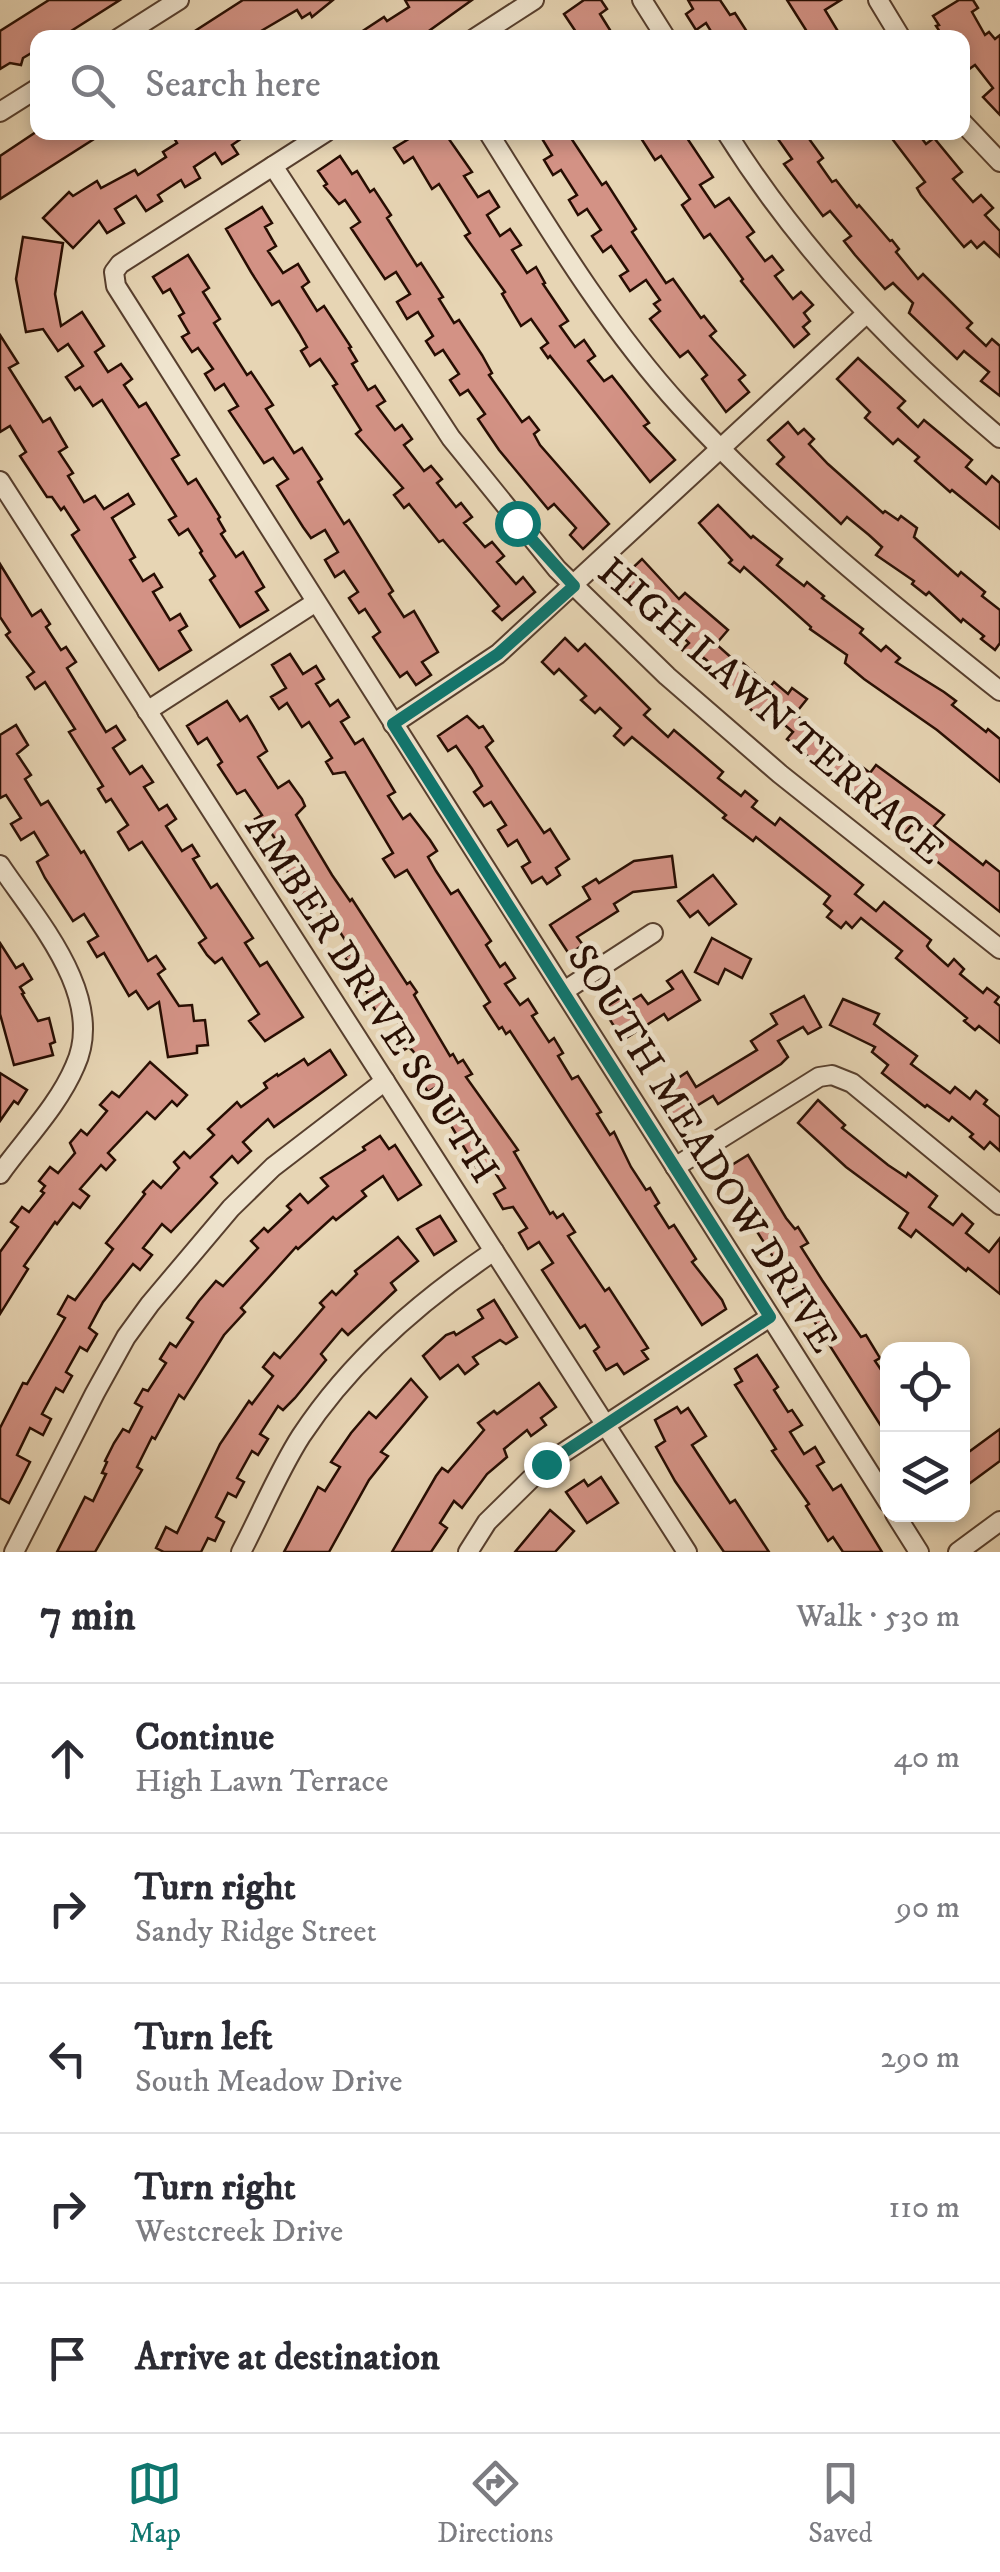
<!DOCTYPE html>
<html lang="en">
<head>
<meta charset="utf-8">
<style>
  :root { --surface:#fff; --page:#f7f7f7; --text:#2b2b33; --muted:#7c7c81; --line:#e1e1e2; --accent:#0f766e }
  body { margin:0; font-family:"IM FELL DW Pica",serif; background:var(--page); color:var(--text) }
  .controls { position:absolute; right:30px; bottom:30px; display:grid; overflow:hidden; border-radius:20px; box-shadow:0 5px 15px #0003 }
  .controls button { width:90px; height:90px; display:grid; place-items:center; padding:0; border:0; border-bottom:2px solid var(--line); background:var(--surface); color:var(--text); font:50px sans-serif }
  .stop { position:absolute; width:30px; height:30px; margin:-22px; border:8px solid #0f766e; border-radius:50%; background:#fff }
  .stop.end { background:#0f766e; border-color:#fff; box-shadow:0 2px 10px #0008 }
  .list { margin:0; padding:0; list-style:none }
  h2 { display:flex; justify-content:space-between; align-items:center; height:130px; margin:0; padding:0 40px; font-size:42px }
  h2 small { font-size:32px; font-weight:400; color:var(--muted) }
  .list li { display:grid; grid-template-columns:65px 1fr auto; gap:30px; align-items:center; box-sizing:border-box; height:150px; padding:0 40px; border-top:2px solid var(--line) }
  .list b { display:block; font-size:38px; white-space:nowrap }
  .list p { margin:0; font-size:32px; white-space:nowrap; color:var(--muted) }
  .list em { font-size:32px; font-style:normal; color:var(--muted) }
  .icon { flex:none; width:55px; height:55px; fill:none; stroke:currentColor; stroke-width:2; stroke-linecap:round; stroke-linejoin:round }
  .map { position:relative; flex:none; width:1000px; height:1552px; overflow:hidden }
  .search { position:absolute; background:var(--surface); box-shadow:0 5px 15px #0003; left:30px; right:30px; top:30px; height:110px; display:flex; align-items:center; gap:25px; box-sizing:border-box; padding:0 35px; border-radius:20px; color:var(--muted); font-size:38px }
  .sheet { height:880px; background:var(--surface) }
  nav { display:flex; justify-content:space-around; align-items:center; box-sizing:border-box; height:140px; border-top:2px solid var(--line); background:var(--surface); font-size:28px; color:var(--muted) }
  nav a { display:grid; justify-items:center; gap:5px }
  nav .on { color:var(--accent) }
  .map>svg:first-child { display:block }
</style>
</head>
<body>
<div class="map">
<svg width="1000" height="1552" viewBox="0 0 1000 1552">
  <rect width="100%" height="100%" fill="#e7d5b4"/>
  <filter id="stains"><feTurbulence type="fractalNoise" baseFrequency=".002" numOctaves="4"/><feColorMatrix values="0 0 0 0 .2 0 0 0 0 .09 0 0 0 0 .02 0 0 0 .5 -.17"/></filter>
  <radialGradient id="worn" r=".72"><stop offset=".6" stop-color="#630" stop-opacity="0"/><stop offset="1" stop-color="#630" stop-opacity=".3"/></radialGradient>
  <g fill="#d39285" stroke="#270d02" stroke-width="2.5">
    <polygon points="49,0 120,0 60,38 38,38 38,49 23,58 21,65 10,63 0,69 0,31"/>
    <polygon points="243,0 333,0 312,17 310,13 302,18 297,10 249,38 184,38"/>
    <polygon points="405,0 472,0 419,38 352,38 384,17 387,21 409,7"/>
    <polygon points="584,0 601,0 607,9 600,14 615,38 580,38 564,14"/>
    <polygon points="688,0 720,0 730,15 735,13 751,38 715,38 706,23 696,30 686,14 693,9"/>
    <polygon points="787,0 841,0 825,10 842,38 811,38"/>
    <polygon points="959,0 973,0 978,8 972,12 985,35 989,32 995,39 1000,35 1000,115 983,97 993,88 975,65 962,74 962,38 944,38 936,26 939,25 933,16"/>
    <polygon points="36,132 105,132 0,199 0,156"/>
    <polygon points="183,132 251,132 232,145 238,154 222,164 215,153 194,167 200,178 185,187 181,180 158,195 162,201 146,211 136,196 115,209 124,223 107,233 99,221 73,248 43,218 69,192 73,196 97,181 101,188 135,170 138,175 166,157 163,152 177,143 174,138"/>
    <polygon points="410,132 444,132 472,172 464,176 478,197 489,191 499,207 487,215 500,236 510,229 521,245 512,250 527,273 536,267 545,283 543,284 568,321 560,326 575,347 584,340 595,356 588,361 604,381 612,376 649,423 644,426 675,460 650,482 550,356 548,358 541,348 548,343 531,319 521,326 502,294 505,292 465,236 470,233 439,184 432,189 413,157 404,163 394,148 412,137"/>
    <polygon points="538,132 567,132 602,185 606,182 636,229 632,232 666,283 673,279 701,318 704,316 716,331 710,336 745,375 739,380 749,392 726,412 702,379 707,375 688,351 680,357 650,319 660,311 654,304 660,300 646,280 630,291 620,276 628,271 611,246 603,252 592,236 601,230 587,209 578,215 569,200 577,195 561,170 553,175 544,160 552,155"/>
    <polygon points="637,132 683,132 713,177 700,185 715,207 729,198 754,232 747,237 765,261 772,256 783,270 775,276 793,299 801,292 813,305 804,313 810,321 803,327 809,334 794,347 741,281 743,279 710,234 704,238 682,205 690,199 661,156 655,160"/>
    <polygon points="773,132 804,132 823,158 818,162 832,182 836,180 857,207 859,205 890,241 892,240 899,249 896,252 918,279 923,274 972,323 967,328 986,346 992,339 1000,346 1000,396 981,381 989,372 964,351 957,359 909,313 913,303 893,283 885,289 855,255 844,241 851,236 830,211 823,216 784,164 792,159"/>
    <polygon points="887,132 917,132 926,144 934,138 962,172 953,179 973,202 981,195 993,208 985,215 1000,231 1000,257 984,242 977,248 971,241 964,247 953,234 921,195 917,188 925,182"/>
    <polygon points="340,156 352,174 357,171 370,192 374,189 391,215 387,218 417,266 421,263 443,297 439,299 454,323 459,320 482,355 492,373 489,375 522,422 529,417 539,430 534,434 540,445 609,524 583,549 570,535 576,528 554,504 548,509 499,450 478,419 485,414 468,390 460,395 450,380 459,374 443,350 435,355 426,341 433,336 418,312 407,319 397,302 410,294 396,272 385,279 351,228 360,222 345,200 339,204 324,186 327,184 318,171"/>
    <polygon points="262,207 272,223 265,227 276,246 268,251 283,273 298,264 309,282 302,287 317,311 324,306 351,347 349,348 357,361 352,364 368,390 375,386 385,401 377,406 395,430 402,425 412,439 404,445 424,471 431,466 442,479 437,483 456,507 461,503 472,517 464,523 485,547 492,542 504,556 497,562 516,584 523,577 535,592 502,620 493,611 499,606 443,540 439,542 409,504 404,508 394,495 403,488 356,434 361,430 333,386 337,384 320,359 310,366 301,351 307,347 299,333 279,301 272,305 251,272 226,229"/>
    <polygon points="23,237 63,243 55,294 61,326 82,312 104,346 95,352 108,372 121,364 132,379 124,385 139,407 146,403 179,455 172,459 188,484 196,479 220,517 218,519 225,531 221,534 236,557 243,552 264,587 256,592 268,610 240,627 210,580 215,576 200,553 202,551 188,529 179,535 169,520 176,516 102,400 93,406 80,387 75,390 66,377 83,366 68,344 58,351 43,329 26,332 16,279"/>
    <polygon points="188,255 209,288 203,292 220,319 214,323 247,375 251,372 273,405 266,409 294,453 302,448 322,479 318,482 344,524 349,520 393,591 389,594 404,617 414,611 438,652 422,662 431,675 416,685 407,672 400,677 373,637 380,632 365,609 359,613 349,598 358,592 344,571 335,577 325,560 338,552 325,530 311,538 303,527 277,486 288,479 273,458 264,463 229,411 238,406 224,384 215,390 205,374 213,369 198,348 192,352 182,337 189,333 179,316 184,313 170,289 163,293 153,277"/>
    <polygon points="0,335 18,363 9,368 43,422 50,418 67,447 59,452 73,473 68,476 84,502 95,496 104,509 128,494 134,504 112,518 135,557 130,560 143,581 154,574 162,587 153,592 170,620 180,614 187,626 179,631 191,650 159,670 72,535 79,530 64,507 61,510 52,497 47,497 20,456 26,452 10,426 0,432"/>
    <polygon points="858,358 905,401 898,408 918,427 924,420 972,460 966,467 986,484 992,476 1000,483 1000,529 952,490 950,492 915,461 919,457 898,439 893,444 865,418 870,412 837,379"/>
    <polygon points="788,422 798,434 804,429 814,439 809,444 828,464 883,513 885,511 898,520 901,516 917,528 914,537 958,576 961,572 985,592 982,596 1000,610 1000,643 995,650 981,639 984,636 963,619 961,622 929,592 926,595 912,584 914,581 876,555 882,547 869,535 847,517 841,524 777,464 784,457 768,440"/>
    <polygon points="718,505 751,538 753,536 782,559 777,565 804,586 807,582 824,596 822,598 863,629 860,633 881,651 886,646 900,658 896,662 944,692 956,701 952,705 986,732 988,729 1000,739 1000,782 937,730 864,679 845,663 847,655 810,629 811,627 744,567 740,572 729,563 732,560 699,523"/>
    <polygon points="642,559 679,599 685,593 728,630 716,644 735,661 737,658 770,687 774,682 788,694 792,688 807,699 795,714 870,773 876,765 944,815 934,826 983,865 986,861 1000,872 1000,912 924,851 932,841 912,825 904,834 890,823 896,816 874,799 868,806 854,794 787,739 793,732 773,715 766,723 718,680 723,674 704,658 699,665 682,650 689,643 669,624 663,631 639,609 630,600 637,594 622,578"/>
    <polygon points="0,564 32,616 41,610 50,624 46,627 61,650 66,647 76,662 67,668 106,732 116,726 125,740 113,748 130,774 142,766 153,782 144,787 159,810 167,805 176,819 166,826 182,851 192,845 199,856 193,859 211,888 217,884 253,938 245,943 260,966 267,962 303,1017 265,1041 249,1021 259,1014 222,958 215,963 207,955 199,943 206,938 142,842 129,850 118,832 128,825 111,799 106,802 98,789 103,786 69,732 75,729 45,682 35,689 27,677 34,672 6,635 10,632 0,617"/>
    <polygon points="565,638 578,651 585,644 650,709 644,715 668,737 674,730 723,772 718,778 741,796 745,791 757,801 752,807 775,825 780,818 863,885 855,894 876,911 884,902 931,940 927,946 929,949 948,966 954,959 964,969 960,974 983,993 987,988 999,997 995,1002 1000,1006 1000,1043 979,1026 975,1030 964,1021 967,1018 896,958 902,951 861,918 852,928 846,922 841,928 827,917 832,911 824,904 830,896 756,837 753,841 723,818 726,815 632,737 624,745 614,736 621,728 600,708 595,713 581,700 586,696 559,669 554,674 542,662"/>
    <polygon points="290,654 303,674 316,666 324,679 316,684 330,706 338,700 349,717 341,722 355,744 363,739 395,792 388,796 403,819 410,814 430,840 437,851 428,857 436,871 451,894 458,890 491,941 486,945 500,967 505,963 515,978 505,984 520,1005 528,999 537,1013 532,1016 549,1042 554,1038 563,1053 558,1056 572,1079 578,1076 601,1112 597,1114 610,1135 614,1132 631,1167 646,1190 650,1188 659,1203 655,1206 669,1228 674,1225 696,1259 692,1262 722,1300 726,1309 702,1325 510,1031 506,1034 502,1027 499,1029 484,1006 490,1002 407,870 395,877 383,859 393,853 345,772 333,774 326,762 332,758 309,722 302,727 287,703 279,709 271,697 286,688 272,665"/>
    <polygon points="227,701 240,721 247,716 256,731 267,751 258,757 278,788 289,781 302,799 305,806 296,815 332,875 350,901 352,899 407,984 410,982 417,992 414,995 450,1056 453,1054 458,1063 463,1060 472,1074 466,1077 518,1150 514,1152 550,1214 553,1212 557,1218 563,1214 575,1232 568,1236 605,1291 609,1288 648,1348 642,1351 648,1359 624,1374 617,1364 606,1370 594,1351 599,1347 585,1325 580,1328 542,1270 553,1263 539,1242 528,1249 519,1233 527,1228 513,1207 503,1209 494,1194 505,1188 489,1163 478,1170 468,1154 444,1114 453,1108 439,1085 428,1092 418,1076 426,1071 413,1051 409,1047 404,1050 396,1037 404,1031 388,1007 378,1014 368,999 370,997 345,957 353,952 338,929 328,936 318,921 324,917 308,893 303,897 279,858 285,854 270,831 265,834 255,819 262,815 245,790 237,794 218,765 222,762 207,738 198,744 187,726"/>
    <polygon points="467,716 479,728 483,726 493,741 486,747 544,833 550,829 569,859 556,868 560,875 547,884 542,877 532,883 522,867 530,862 517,840 508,846 498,830 506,825 491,802 484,806 474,792 482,786 472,769 456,746 448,751 438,736"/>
    <polygon points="16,725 28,745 17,754 31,775 25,779 41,805 48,801 81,853 84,851 148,961 156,956 165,969 158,974 179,1006 192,1005 194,1021 205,1020 208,1045 197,1046 197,1053 168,1057 159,1002 148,1009 136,991 129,996 104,953 97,957 88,942 98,936 84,914 73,921 45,878 37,862 48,855 34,832 21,840 11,824 21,818 6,795 0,798 0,735"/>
    <polygon points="672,856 676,887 633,892 614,904 618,911 577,937 583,945 569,954 550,925 590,899 583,887 596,879 599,883 634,861"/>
    <polygon points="713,875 736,904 709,925 698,911 690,917 678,901"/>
    <polygon points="712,938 751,959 742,978 725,969 718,984 695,972"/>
    <polygon points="0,943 16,968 23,964 32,979 20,987 24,993 22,994 38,1021 49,1018 55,1042 50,1044 53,1055 14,1065 0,1014"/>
    <polygon points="682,971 700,1000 668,1020 664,1014 623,1040 603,1009 620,998 624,1005 641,995 648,1004 673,989 667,981"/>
    <polygon points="804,996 821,1027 808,1034 803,1027 778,1041 788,1057 781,1064 718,1104 713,1096 690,1110 696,1119 680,1130 661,1099 675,1090 671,1083 687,1072 696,1087 757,1050 751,1041 777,1024 771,1014"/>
    <polygon points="843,999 879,1014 874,1024 917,1056 911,1064 950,1093 955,1087 970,1099 976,1091 987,1100 984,1104 1000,1117 1000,1151 990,1142 984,1149 970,1137 973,1134 952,1117 949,1121 927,1105 925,1107 882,1073 888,1065 872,1052 875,1047 830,1025"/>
    <polygon points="330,1050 346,1075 274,1127 268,1119 243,1142 251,1151 238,1163 232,1156 211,1177 217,1183 171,1232 162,1224 143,1248 152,1255 140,1270 133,1264 103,1302 89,1328 97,1334 87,1351 80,1347 66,1372 72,1376 63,1392 56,1388 42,1414 51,1419 43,1435 30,1428 17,1455 30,1462 21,1480 9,1503 0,1498 0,1428 23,1383 27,1384 65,1318 58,1314 68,1296 75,1300 113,1249 106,1243 145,1194 143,1192 153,1181 161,1188 179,1168 174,1162 184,1152 190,1158 214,1135 208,1129 237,1102 241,1107 267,1088 264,1083 277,1074 278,1076 304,1059 308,1065"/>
    <polygon points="150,1062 187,1095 177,1106 172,1101 155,1119 147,1112 108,1153 115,1160 106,1170 101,1165 80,1189 89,1196 80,1208 73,1203 57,1224 55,1222 24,1266 28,1269 0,1314 0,1252 18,1227 11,1222 22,1207 29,1212 44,1193 41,1191 45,1186 39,1181 50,1167 58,1173 75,1153 70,1143 81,1130 87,1135 107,1111 100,1105 112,1092 119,1097"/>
    <polygon points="0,1073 27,1090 18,1104 14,1101 0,1121"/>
    <polygon points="818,1100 845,1125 842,1128 888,1165 906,1177 908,1173 937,1196 929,1207 953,1225 962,1214 973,1224 966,1233 989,1252 1000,1238 1000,1294 968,1268 966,1271 916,1230 911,1237 899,1228 908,1213 846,1167 798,1123"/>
    <polygon points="380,1136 389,1149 395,1145 421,1185 398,1200 383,1176 362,1191 366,1196 336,1220 333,1217 298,1249 296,1247 241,1308 245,1312 224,1335 184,1399 179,1395 155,1439 152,1437 137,1467 142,1470 95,1552 57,1552 85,1497 93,1501 106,1474 102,1473 107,1462 105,1461 114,1443 123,1429 129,1432 142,1407 135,1403 143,1389 148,1391 166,1363 160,1359 170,1343 176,1347 193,1322 187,1318 199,1301 216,1281 223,1286 258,1248 251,1241 264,1228 268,1232 291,1210 287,1206 300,1194 308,1203 328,1186 321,1178 365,1150 363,1147"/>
    <polygon points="748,1155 786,1218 795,1229 798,1227 808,1243 801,1247 822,1280 861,1337 866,1335 880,1358 875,1361 888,1380 888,1437 756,1230 762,1226 736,1182 728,1187 719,1173"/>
    <polygon points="440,1216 456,1241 434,1255 417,1229"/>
    <polygon points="398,1237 418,1261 391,1283 396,1290 348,1335 342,1329 321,1354 326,1360 295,1398 283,1410 278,1406 260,1434 268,1439 258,1455 252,1451 237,1478 244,1482 236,1497 228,1493 216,1517 224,1522 215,1541 208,1538 201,1552 164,1552 156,1548 166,1527 177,1533 220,1444 249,1401 252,1404 273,1376 263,1367 274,1353 280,1358 324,1307 320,1303 332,1291 336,1295 357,1274 355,1271"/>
    <polygon points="494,1300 517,1337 506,1344 500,1340 473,1357 478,1364 465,1374 458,1365 440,1379 423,1356 446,1335 454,1332 456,1335 483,1318 478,1310"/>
    <polygon points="757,1355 778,1387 774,1390 788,1412 792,1410 802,1425 790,1432 804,1454 815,1447 824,1462 817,1466 833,1490 841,1485 882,1552 843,1552 833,1537 828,1541 806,1506 809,1504 772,1451 776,1449 735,1385 742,1381 735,1369"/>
    <polygon points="411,1379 427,1397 381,1452 388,1456 369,1480 329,1552 284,1552 318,1487 325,1491 340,1467 331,1462 351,1433 369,1412 376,1418"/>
    <polygon points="539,1383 556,1407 541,1418 546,1425 531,1436 527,1430 504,1449 507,1457 487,1474 462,1508 454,1501 440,1523 447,1528 431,1552 392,1552 436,1476 442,1468 448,1472 484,1430 478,1423 494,1411 497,1414"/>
    <polygon points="677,1407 681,1413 688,1408 706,1436 692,1445 730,1503 735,1500 769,1552 724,1552 675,1481 656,1447 665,1441 655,1420"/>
    <polygon points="1000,1429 1000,1461 962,1489 962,1457"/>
    <polygon points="601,1477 618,1503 587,1523 566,1492 584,1480 588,1486"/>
    <polygon points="550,1510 574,1531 555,1552 515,1552"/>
  </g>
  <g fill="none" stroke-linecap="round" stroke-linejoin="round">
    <defs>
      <g id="minor">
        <polyline points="642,0 666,38"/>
        <polyline points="878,0 901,38"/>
        <polyline points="119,38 179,0"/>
        <polyline points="475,38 534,0"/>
        <polyline points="0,112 38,88"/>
        <polyline points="962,122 1000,162"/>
        <polyline points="326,132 120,264 114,272 116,286 888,1502"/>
        <path d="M488,132C547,226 606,325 681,407C780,515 886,600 1000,691"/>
        <path d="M726,132C800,250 894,349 1000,438"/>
        <polyline points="273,166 451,438 557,569 667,676 780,774 1000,949"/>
        <polyline points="0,481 687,1552"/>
        <polyline points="147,711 316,602"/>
        <polyline points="393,724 498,654 866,314"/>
        <path d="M0,865C36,919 107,997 75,1066C58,1106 25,1139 0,1174"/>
        <polyline points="564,991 653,933"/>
        <polyline points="675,1167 819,1077 832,1075 852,1083 1000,1205"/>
        <polyline points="895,1514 919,1552"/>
        <polyline points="14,1552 95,1393 126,1337 150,1304 231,1208 273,1167 385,1081"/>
        <path d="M241,1552C261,1514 278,1472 301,1436C351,1360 420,1301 494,1251"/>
        <polyline points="468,1552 487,1522 546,1464 770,1317"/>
        <polyline points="958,1552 1000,1521"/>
      </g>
    </defs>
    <use href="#minor" stroke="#573f2e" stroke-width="22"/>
    <use href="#minor" stroke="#efe4ce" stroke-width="18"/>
  </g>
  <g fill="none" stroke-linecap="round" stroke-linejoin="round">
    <polyline stroke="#0f766e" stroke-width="12" points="517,523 574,586 498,654 393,724 770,1317 546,1464"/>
  </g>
  <g text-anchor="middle" stroke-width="10" stroke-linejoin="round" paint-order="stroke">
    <g font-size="40" fill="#270d02" stroke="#efe4ce">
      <text transform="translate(772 710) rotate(41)" y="14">HIGH LAWN TERRACE</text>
      <text transform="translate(373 998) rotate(57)" y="14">AMBER DRIVE SOUTH</text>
      <text transform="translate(704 1148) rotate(58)" y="14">SOUTH MEADOW DRIVE</text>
    </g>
  </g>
  <rect width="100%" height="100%" filter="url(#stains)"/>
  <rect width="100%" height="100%" fill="url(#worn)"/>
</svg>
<div class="controls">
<button><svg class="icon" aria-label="locate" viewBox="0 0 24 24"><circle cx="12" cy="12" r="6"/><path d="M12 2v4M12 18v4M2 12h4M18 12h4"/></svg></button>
<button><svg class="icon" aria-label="layers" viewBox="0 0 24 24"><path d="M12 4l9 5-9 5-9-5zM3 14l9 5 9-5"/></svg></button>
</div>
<div class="stop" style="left:517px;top:523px"></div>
<div class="stop end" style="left:546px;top:1464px"></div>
<div class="search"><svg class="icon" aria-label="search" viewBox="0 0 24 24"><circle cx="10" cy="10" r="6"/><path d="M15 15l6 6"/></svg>Search here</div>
</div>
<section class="sheet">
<h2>7 min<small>Walk · 530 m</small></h2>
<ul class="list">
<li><svg class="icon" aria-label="ahead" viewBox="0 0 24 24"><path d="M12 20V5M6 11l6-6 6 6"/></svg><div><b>Continue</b><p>High Lawn Terrace</p></div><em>40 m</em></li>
<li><svg class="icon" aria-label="right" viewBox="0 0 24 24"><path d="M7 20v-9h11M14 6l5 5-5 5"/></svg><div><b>Turn right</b><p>Sandy Ridge Street</p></div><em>90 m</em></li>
<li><svg class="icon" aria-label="left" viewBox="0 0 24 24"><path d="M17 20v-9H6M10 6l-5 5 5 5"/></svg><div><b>Turn left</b><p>South Meadow Drive</p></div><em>290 m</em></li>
<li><svg class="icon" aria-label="right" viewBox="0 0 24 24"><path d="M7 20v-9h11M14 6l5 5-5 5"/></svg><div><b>Turn right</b><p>Westcreek Drive</p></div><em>110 m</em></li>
<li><svg class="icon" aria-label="arrive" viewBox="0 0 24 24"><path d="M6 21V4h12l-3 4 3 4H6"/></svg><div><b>Arrive at destination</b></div></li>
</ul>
</section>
<nav>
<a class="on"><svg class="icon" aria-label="map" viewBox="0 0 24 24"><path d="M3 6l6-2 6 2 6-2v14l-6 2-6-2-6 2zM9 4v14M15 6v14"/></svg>Map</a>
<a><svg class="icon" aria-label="directions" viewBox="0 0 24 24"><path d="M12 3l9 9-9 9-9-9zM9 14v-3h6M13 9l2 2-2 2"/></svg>Directions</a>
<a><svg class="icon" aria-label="saved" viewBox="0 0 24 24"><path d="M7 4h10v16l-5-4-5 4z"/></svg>Saved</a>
</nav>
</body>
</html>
